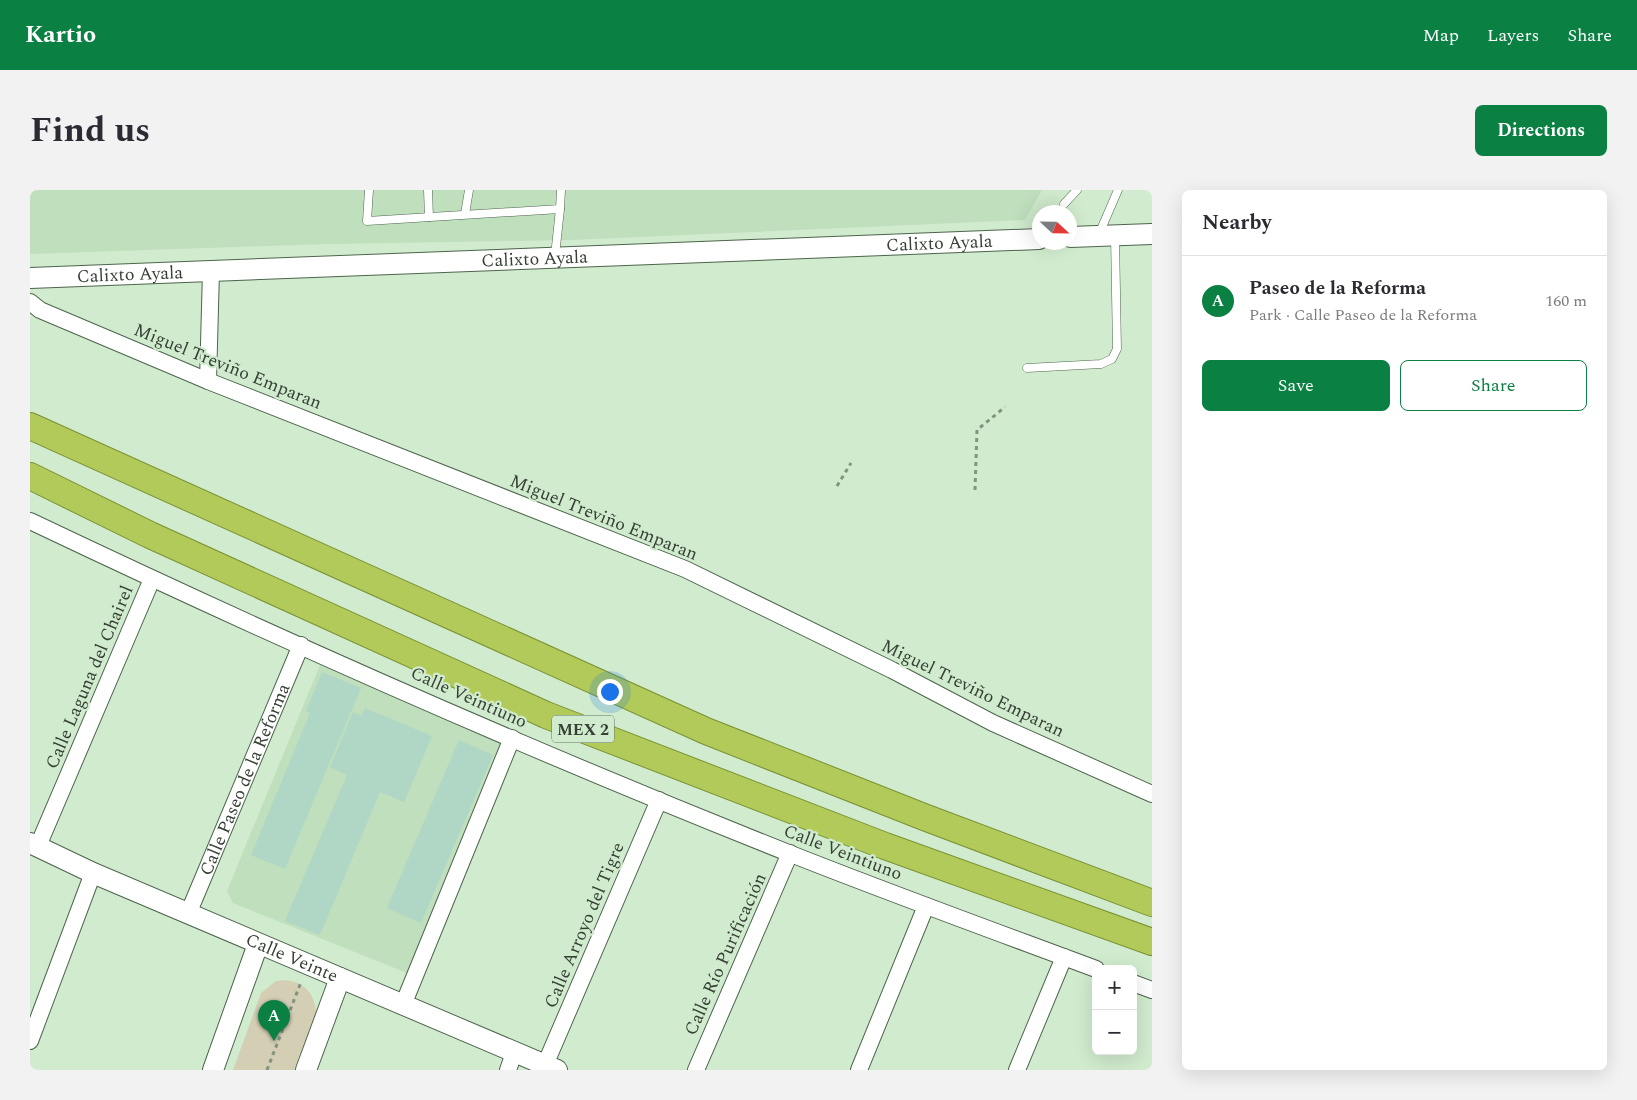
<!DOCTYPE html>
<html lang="en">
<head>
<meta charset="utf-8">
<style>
  :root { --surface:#fff; --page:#f2f2f3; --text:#2b2b33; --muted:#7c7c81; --line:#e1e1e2; --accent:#0b8043 }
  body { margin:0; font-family:Spectral,serif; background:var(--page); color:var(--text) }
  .controls { position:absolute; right:15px; bottom:15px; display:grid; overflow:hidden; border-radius:8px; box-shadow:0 5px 20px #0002 }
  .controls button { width:45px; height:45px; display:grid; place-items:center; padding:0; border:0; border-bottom:1px solid var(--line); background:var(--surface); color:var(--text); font:25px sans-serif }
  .compass { position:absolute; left:1002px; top:15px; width:45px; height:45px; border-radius:50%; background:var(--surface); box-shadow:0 5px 20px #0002; rotate:112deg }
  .you { position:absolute; left:579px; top:501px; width:18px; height:18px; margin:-12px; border:4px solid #fff; border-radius:50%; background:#1a73e8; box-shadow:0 0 0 8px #1a73e833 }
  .badge { display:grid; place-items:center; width:32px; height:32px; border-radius:50%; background:var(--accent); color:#fff; font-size:16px; font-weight:700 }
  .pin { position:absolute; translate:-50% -41px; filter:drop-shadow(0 1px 2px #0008) }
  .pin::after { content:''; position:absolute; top:26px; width:18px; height:15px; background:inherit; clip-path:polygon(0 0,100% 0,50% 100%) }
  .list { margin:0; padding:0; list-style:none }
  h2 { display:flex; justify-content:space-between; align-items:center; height:65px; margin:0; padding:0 20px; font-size:21px }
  h2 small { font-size:16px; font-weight:400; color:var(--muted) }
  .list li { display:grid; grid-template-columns:32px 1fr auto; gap:15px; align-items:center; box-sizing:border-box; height:90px; padding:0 20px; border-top:1px solid var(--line) }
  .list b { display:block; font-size:19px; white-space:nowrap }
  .list p { margin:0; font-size:16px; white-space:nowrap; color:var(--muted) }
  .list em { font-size:16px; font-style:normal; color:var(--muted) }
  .actions { display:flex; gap:10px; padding:15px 20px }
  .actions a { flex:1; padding:11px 0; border:1px solid var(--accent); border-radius:8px; text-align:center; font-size:18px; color:var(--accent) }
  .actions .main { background:var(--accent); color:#fff }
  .map { position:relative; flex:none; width:1122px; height:880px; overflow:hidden; border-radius:8px }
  header { display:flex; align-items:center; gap:30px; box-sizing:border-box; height:70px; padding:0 25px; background:var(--accent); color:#fff }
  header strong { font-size:24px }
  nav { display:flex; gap:28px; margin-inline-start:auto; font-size:18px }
  .intro { display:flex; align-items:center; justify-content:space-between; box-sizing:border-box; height:120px; padding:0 30px }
  h1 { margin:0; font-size:35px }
  .button { padding:12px 22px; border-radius:8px; background:var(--accent); color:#fff; font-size:18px; font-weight:700 }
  main { display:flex; gap:30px; padding:0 30px }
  aside { flex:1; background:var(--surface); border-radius:8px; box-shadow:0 5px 20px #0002 }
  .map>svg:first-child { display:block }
</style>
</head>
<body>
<header>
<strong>Kartio</strong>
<nav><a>Map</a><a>Layers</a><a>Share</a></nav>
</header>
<div class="intro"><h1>Find us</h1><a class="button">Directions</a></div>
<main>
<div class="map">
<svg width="1122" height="880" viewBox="0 0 1122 880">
  <rect width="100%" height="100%" fill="#d0ebce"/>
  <g fill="#bfdfbd">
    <polygon points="0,0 1012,0 995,30 541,50 296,54 0,64"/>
    <polygon points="290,475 472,552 377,783 203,713 197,701"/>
  </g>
  <path fill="#d4cfb4" d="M256,790C275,793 284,803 286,822L264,880H203L231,803L246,791Z"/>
  <g fill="#b0d7c5">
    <polygon points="292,482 331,498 255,679 221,665 280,523 276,521"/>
    <polygon points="335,518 402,546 374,612 350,602 290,745 255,731 317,585 300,577 323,522 331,526"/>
    <polygon points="429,550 463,565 391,733 357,718"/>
  </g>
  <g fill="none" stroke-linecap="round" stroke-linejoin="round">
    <defs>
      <g id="service">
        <polyline points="339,0 337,31 530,19 531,0"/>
        <polyline points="398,0 399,27"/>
        <polyline points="1034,14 1047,0"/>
        <polyline points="435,24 439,0"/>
        <polyline points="1069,44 1088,0"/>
        <polyline points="525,66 530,19"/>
        <polyline points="997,178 1071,174 1082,169 1087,159 1085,46"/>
      </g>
      <g id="minor">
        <polyline points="0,112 10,120 178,191 655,379 862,480 963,533 1122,604"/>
        <polyline points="178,191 181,81"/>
        <path d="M0,331C250,450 504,562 761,664C862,704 964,741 1066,779"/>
        <polyline points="8,656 122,389"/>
        <path id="s1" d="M158,724L271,455"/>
        <polyline points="1103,793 1122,800"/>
        <polyline points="373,815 482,548"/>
        <polyline points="0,851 63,683"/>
        <polyline points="515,875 629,610"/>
        <polyline points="478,880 484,863"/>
        <polyline points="666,880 760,663"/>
        <polyline points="829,880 896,716"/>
        <polyline points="987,880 1034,767"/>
      </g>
      <g id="tertiary">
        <polyline points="1040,47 1122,44"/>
        <path id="s2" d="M0,88L1009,49"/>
        <path id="s3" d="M0,653L63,683L527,880"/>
        <polyline points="183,880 228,754"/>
        <polyline points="276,880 310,788"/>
      </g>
      <g id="trunk">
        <polyline points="0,236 676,541 894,627 1122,713"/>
        <polyline points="0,286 120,345 516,525 855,656 1122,752"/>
      </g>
    </defs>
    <use href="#service" stroke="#4d654c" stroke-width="9"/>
    <use href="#minor" stroke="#4d654c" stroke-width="18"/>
    <use href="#tertiary" stroke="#4d654c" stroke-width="22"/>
    <use href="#trunk" stroke="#7a9132" stroke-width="28"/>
    <g stroke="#829480" stroke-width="3" stroke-dasharray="4 4" stroke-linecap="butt">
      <polyline points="807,296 821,273"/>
      <polyline points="945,300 947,240 975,217"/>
      <polyline points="237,880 271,792"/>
    </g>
    <use href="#service" stroke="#fff" stroke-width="8"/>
    <use href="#minor" stroke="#fff" stroke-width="16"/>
    <use href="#tertiary" stroke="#fff" stroke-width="20"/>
    <use href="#trunk" stroke="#b2ca5a" stroke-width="26"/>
  </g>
  <g text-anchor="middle" stroke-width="4.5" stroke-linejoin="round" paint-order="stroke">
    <rect fill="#d0ebce" stroke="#647363" stroke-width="1" x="522" y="525.5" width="62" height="27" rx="4"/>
    <g font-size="16" font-weight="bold" fill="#364035">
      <text x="553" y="545">MEX 2</text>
    </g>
    <g font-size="18" fill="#364035" stroke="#d0ebce">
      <text dy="6" stroke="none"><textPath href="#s2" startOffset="910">Calixto Ayala</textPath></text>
      <text dy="6" stroke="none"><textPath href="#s2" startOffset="505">Calixto Ayala</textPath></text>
      <text dy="6" stroke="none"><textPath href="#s2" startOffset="100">Calixto Ayala</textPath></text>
      <text transform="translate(198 176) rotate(22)" y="6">Miguel Treviño Emparan</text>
      <text transform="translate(574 327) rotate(22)" y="6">Miguel Treviño Emparan</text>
      <text transform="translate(59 487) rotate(-67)" y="6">Calle Laguna del Chairel</text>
      <text transform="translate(943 498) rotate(26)" y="6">Miguel Treviño Emparan</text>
      <text transform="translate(439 507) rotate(24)" y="6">Calle Veintiuno</text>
      <text dy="6" stroke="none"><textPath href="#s1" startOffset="146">Calle Paseo de la Reforma</textPath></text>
      <text transform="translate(813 662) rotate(21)" y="6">Calle Veintiuno</text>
      <text transform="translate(554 735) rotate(-67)" y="6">Calle Arroyo del Tigre</text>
      <text transform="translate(695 764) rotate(-66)" y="6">Calle Río Purificación</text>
      <text dy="6" stroke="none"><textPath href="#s3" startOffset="286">Calle Veinte</textPath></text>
    </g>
  </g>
</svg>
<div class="controls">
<button>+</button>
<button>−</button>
</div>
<svg class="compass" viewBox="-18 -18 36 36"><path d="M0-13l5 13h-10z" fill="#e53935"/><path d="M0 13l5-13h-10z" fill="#7c7c81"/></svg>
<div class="you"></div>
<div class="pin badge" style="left:244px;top:851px">A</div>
</div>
<aside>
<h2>Nearby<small></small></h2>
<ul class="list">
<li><span class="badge">A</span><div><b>Paseo de la Reforma</b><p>Park · Calle Paseo de la Reforma</p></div><em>160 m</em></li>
</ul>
<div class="actions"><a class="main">Save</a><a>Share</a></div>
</aside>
</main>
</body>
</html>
